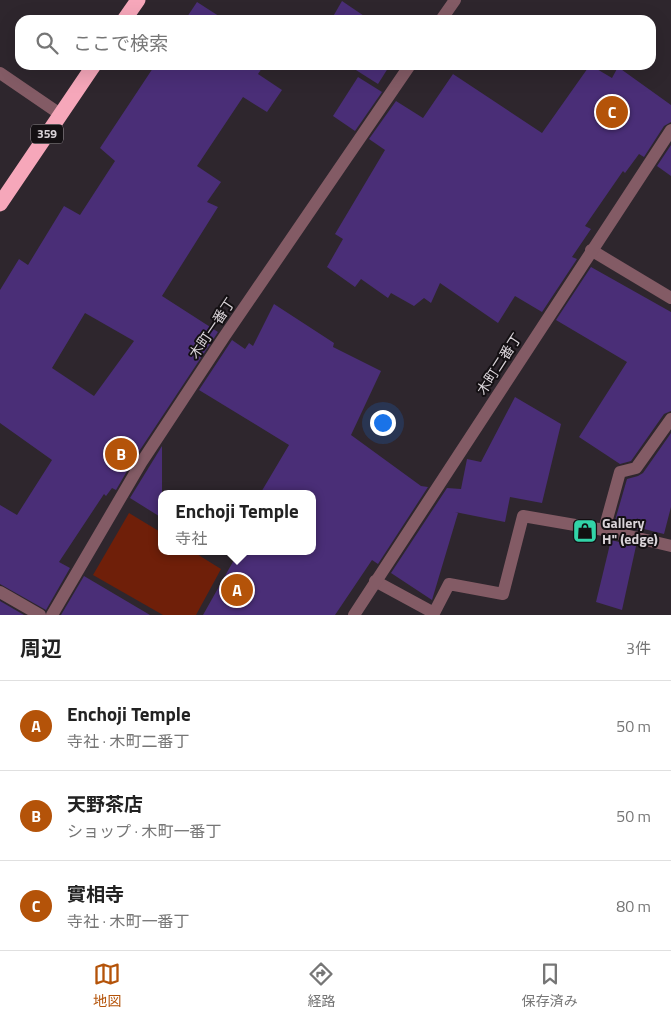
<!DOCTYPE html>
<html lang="ja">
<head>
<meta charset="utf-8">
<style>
  :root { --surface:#fff; --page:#f2f2f2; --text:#222; --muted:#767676; --line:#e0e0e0; --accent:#b45309 }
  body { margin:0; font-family:"Titillium Web","Noto Sans JP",sans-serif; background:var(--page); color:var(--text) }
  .you { position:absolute; left:382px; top:422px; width:18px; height:18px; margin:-12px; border:4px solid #fff; border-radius:50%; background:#1a73e8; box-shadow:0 0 0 8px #1a73e833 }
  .badge { display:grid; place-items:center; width:32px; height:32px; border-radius:50%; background:var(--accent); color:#fff; font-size:16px; font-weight:700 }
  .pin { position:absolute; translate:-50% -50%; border:2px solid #fff; box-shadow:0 1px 5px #0006 }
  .popup { position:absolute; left:158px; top:490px; width:158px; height:65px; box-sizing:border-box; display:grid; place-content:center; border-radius:10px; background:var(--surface); filter:drop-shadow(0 1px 4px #0005); font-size:16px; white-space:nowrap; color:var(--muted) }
  .popup b { font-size:19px; color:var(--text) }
  .popup::after { content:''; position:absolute; left:50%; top:100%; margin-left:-10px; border:10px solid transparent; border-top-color:var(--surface) }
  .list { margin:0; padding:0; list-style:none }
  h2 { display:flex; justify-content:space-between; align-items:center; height:65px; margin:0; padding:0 20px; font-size:21px }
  h2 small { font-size:16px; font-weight:400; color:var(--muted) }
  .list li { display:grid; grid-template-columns:32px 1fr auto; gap:15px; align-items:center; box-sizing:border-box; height:90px; padding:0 20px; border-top:1px solid var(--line) }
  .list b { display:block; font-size:19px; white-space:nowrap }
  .list p { margin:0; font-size:16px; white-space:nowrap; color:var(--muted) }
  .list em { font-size:16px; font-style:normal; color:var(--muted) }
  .icon { flex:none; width:28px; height:28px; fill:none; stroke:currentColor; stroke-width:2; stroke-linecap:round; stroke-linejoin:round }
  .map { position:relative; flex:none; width:671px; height:615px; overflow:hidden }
  .search { position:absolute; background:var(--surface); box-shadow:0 5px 20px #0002; left:15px; right:15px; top:15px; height:55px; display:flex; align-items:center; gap:12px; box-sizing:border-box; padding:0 18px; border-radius:15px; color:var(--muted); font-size:19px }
  .sheet { height:335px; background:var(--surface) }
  nav { display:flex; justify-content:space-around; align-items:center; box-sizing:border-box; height:70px; border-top:1px solid var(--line); background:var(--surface); font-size:14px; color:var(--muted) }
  nav a { display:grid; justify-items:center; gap:2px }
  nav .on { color:var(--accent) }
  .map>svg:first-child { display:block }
</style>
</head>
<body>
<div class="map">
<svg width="671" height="615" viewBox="0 0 671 615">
  <rect width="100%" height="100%" fill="#2e262d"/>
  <polygon fill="#6f1f09" points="129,513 162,533 162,551 192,551 221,569 196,615 163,615 93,575"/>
  <g fill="#4a2e77" fill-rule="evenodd">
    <polygon points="342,1 370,20 331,20"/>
    <polygon points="197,2 225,20 185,20"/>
    <path d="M155,65H264L258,74L282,90L267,112L243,97L197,166L221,182L207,202L218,207L162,296L218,332L134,459L116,490L112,488L106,496L104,494L59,562L70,568L46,610L0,584V505L17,515L52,460L0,423V290L19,259L28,265L64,206L80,215L115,161L100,148ZM85,313L134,341L94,396L52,368Z"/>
    <polygon points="348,65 390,65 378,84"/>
    <polygon points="590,65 612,78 618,67 671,105 671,122 664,126 644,157 639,154 625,173 623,171 585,226 591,229 572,257 577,259 542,312 515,296 498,323 440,283 431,303 424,298 414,306 391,293 388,298 361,279 355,287 327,267 343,239 335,234 385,150 369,139 396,101 423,118 453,74 542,133"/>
    <polygon points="358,77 382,92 355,131 333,116"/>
    <polygon points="671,145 671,176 657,166"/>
    <polygon points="591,267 671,312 671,411 664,414 631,461 620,464 579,437 627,362 556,320"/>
    <polygon points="274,304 334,343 333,347 381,371 351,435 421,486 428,487 378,564 372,560 335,615 203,615 239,551 312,551 312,494 260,494 289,445 199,390 232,340 245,349 249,343 253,346"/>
    <polygon points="515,397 561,424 542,503 510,497 505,522 455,512 458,513 432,600 391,573 447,488 461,489 467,459 481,462"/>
    <polygon points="671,433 671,507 664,534 640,528 640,530 614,524 627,479 638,476 643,473"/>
    <polygon points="162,446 162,518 130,498"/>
    <polygon points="611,540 636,546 622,610 596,602"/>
    <polygon points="84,576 150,615 61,615"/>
    <polygon points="0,601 24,615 0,615"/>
  </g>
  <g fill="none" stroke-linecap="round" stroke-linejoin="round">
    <g stroke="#835b65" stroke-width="12">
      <polyline points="441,20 455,0"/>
      <polyline points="0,73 60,114"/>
      <polyline points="591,250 671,298"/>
      <polyline points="604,530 620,472 636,468 671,419"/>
      <polyline points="375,581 434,613 449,584 503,594 523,516 604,530 671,546"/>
      <polyline points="0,592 40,615"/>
      <polyline points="52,615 141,463 224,337 410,65"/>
      <polyline points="354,615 671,130"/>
    </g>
    <g stroke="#f6a7ba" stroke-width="15">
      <polyline points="124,20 138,0"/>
      <polyline points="0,204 94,65"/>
    </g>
  </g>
  <defs>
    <symbol id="shop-square" viewBox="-11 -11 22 22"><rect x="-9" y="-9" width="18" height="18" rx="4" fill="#32d4a8" stroke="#141013"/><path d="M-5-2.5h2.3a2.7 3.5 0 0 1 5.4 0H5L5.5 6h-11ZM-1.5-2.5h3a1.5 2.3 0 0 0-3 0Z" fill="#111"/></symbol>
  </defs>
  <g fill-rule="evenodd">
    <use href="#shop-square" x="571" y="517" width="28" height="28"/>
  </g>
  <g text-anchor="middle" stroke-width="4" stroke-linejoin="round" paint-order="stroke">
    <rect fill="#141013" stroke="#9e989d" stroke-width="1" x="31" y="124.5" width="32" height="19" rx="4"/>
    <g font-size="12" font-weight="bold" fill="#d9d3d8">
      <text x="47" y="138">359</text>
    </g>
    <g font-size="14" fill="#d9d3d8" stroke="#141013">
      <text transform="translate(212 328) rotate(-56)" y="5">木町一番丁</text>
      <text transform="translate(499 364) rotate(-57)" y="5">木町二番丁</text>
    </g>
    <g font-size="14" font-weight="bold" fill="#d9d3d8" stroke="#141013" text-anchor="start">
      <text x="602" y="528">Gallery<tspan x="602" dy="16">H" (edge)</tspan></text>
    </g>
  </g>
</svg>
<div class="you"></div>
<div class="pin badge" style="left:237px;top:590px">A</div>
<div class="popup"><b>Enchoji Temple</b>寺社</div>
<div class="pin badge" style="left:121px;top:454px">B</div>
<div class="pin badge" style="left:612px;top:112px">C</div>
<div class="search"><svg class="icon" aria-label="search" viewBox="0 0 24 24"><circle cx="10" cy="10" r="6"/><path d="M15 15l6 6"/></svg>ここで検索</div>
</div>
<section class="sheet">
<h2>周辺<small>3件</small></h2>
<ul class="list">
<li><span class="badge">A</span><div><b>Enchoji Temple</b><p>寺社 · 木町二番丁</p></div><em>50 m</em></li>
<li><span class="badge">B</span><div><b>天野茶店</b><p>ショップ · 木町一番丁</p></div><em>50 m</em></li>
<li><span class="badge">C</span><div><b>實相寺</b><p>寺社 · 木町一番丁</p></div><em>80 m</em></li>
</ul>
</section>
<nav>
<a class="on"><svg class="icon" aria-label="map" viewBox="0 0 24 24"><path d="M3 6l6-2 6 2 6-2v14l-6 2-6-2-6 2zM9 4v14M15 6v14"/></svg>地図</a>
<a><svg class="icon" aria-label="directions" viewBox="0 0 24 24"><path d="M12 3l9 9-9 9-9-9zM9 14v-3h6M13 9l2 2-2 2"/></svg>経路</a>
<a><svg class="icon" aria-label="saved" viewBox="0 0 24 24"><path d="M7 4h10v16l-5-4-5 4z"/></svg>保存済み</a>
</nav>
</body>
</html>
